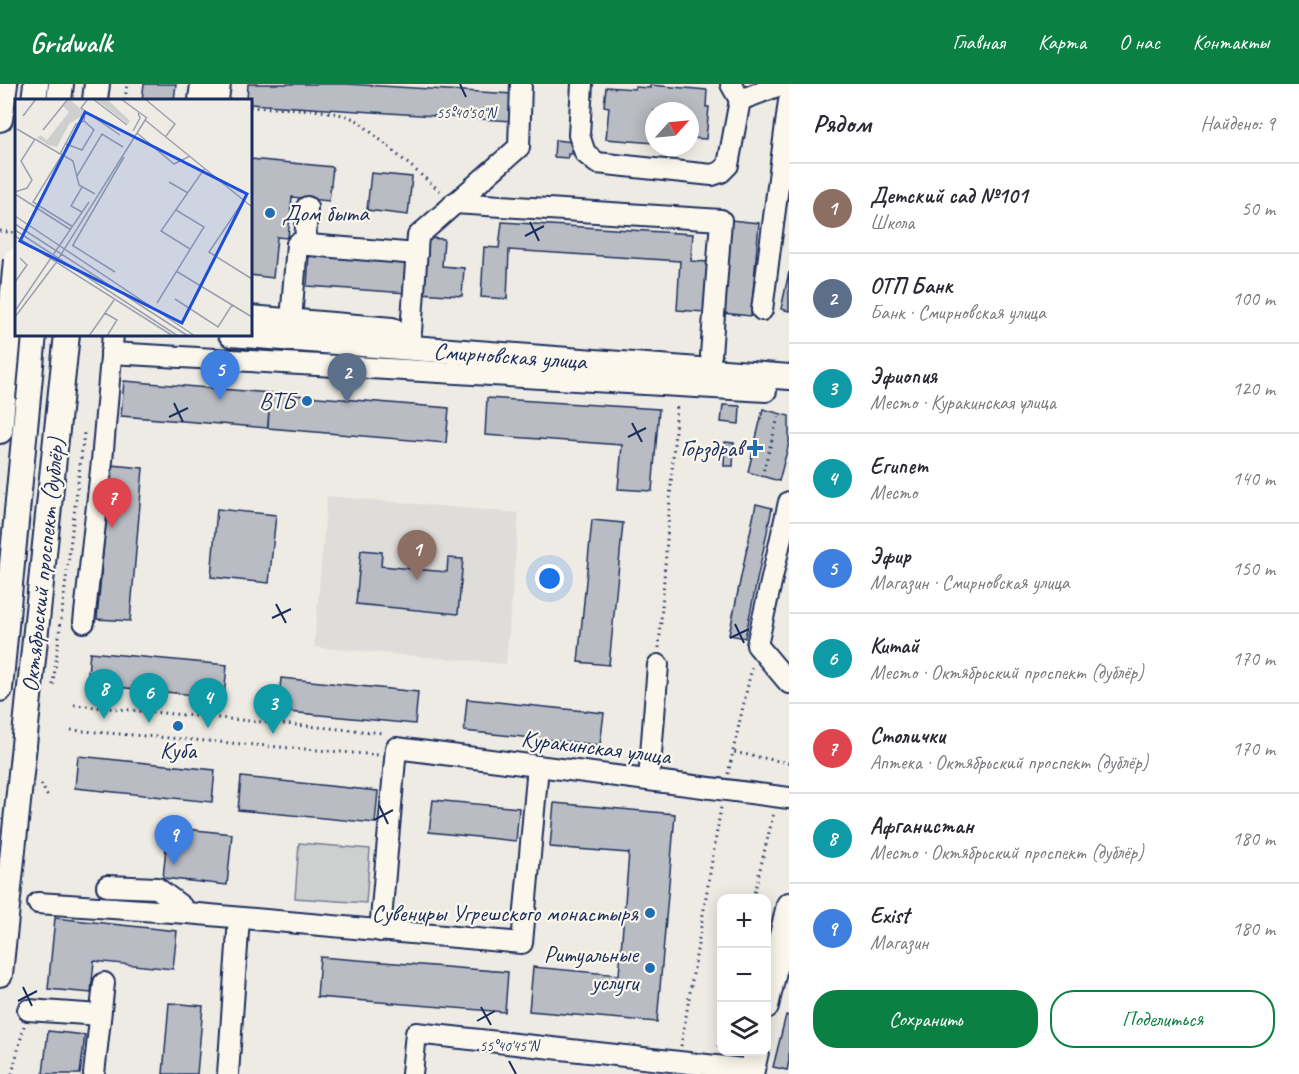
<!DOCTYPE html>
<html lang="ru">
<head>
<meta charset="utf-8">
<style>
  :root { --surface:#fff; --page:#f7f7f7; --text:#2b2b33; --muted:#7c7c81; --line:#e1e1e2; --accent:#0b8043 }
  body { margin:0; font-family:Caveat,sans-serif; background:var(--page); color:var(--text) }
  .controls { position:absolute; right:18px; bottom:18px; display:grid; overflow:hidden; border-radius:12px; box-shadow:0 3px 15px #0003 }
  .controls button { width:54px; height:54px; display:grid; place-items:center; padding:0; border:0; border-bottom:2px solid var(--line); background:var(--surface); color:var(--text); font:30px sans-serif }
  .compass { position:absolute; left:645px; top:18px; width:54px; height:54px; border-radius:50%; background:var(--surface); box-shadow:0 3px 15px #0003; rotate:63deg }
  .you { position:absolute; left:550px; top:495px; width:21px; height:21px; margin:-15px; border:4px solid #fff; border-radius:50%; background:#1a73e8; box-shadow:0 0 0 9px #1a73e833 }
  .badge { display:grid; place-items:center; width:39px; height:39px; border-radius:50%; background:var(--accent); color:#fff; font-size:20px; font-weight:700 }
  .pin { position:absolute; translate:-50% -50px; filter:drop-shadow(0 2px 3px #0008) }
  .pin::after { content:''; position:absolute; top:32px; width:21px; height:18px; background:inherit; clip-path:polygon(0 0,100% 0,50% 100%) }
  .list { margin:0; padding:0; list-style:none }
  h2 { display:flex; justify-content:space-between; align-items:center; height:78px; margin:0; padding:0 24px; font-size:26px }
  h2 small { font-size:20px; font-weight:400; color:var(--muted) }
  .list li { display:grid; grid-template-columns:39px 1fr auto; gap:18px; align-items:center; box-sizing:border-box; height:90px; padding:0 24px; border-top:2px solid var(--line) }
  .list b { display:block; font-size:22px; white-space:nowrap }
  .list p { margin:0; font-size:20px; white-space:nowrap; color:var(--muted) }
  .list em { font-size:20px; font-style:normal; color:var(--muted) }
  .actions { display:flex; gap:12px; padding:18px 24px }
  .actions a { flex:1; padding:14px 0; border:2px solid var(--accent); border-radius:24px; text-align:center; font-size:21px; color:var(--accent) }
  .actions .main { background:var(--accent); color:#fff }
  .icon { flex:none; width:33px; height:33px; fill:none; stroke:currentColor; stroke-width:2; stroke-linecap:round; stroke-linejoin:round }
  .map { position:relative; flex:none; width:789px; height:990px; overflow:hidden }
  header { display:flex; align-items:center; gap:36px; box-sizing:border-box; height:84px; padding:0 30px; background:var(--accent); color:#fff }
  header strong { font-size:28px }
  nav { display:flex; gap:33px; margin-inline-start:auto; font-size:21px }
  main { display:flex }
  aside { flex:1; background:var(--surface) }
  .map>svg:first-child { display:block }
</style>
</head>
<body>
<header>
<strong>Gridwalk</strong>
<nav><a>Главная</a><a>Карта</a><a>О нас</a><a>Контакты</a></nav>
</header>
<main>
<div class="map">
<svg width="789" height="990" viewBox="0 0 789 990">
  <rect width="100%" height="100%" fill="#eeebe4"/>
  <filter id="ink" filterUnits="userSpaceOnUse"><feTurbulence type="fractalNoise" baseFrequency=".0167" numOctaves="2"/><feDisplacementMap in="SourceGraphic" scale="12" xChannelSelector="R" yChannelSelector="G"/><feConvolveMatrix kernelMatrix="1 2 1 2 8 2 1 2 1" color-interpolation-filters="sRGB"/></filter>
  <g filter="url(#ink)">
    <polygon fill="#deddda" points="327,412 519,429 506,580 314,563"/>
    <polygon fill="#cecfcf" stroke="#747f96" stroke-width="1.5" points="299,759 370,765 366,819 295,814"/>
    <g fill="#b9bcc3" stroke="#1b2f5e" stroke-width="1.5">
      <polygon points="144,0 176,0 174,16 142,16"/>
      <polygon points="248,0 347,0 513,10 512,37 250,20 250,16 247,16"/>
      <polygon points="650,1 707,6 706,23 709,23 706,55 690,54 690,27 654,27 654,59 606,55 609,23 604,22 606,3 635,5 635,3 650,4"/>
      <polygon points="555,56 573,58 572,70 568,70 568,74 554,73"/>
      <polygon points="250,75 333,83 329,117 292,113 288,154 277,153 273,194 250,191"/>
      <polygon points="371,89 412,93 408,131 367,126"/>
      <polygon points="730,136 759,139 751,232 722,229"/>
      <polygon points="502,138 693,150 691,177 709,178 705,228 677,226 680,177 509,166 507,215 481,213 484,163 499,164"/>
      <polygon points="427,154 444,155 442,182 464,184 462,212 421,209"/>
      <polygon points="309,169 409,176 407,209 307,202"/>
      <polygon points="789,188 789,227 781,225"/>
      <polygon points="124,297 270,309 268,344 121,332"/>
      <polygon points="270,309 449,324 446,359 268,344"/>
      <polygon points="487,314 659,325 652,407 618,405 622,361 485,351"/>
      <polygon points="723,321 740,322 739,340 721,338"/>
      <polygon points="763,325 789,332 789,359 779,397 748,388"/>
      <polygon points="725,358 734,359 733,382 724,382"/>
      <polygon points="111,381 143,384 130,537 97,535"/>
      <polygon points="756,420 772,424 745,554 729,551"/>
      <polygon points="217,425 276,431 269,499 211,493"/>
      <polygon points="592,436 623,439 609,581 578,578"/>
      <polygon points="361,466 382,468 381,482 447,488 448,474 463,475 458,530 356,520"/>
      <polygon points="90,568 227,581 224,614 87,600"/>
      <polygon points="281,594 418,608 415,640 278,627"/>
      <polygon points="467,615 604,629 600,661 464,647"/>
      <polygon points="78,672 215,686 212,718 75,704"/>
      <polygon points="241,693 378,707 375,739 238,726"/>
      <polygon points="433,716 519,724 516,757 429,748"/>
      <polygon points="554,719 675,730 657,938 529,927 533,883 619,891 629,769 550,763"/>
      <polygon points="168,743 232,750 227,801 163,794"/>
      <polygon points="55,834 177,847 173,885 94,877 91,909 48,905"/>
      <polygon points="320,873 508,888 505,928 317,913"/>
      <polygon points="169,919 203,922 197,990 163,990"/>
      <polygon points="786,931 789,932 789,977 787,986 773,983"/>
      <polygon points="48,947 85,951 80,990 43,990"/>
    </g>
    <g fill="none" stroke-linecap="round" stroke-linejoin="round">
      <defs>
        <g id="minor">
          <polyline points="582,0 579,51 585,69 597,79 712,91 721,88 728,81 740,16"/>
          <polyline points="731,0 740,16 783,0"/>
          <polyline points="199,16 201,0"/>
          <polyline points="218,16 220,0"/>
          <polyline points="454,119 721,136 711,271"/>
          <polyline points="305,161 307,123"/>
          <polyline points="762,226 789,17"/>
          <polyline points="291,237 297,160 417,170"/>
          <polyline points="411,248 418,152 519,63 521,0"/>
          <polyline points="111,269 766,307"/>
          <polyline points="789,418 757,561 789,599"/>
          <polyline points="84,538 102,377 113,250"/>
          <polyline points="649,696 658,581"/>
          <polyline points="107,802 157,804 181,822 187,829"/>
          <polyline points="38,819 187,829 522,859 538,682"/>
          <polyline points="380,847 396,664 789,714"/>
          <polyline points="28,926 100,931"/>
          <polyline points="94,990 104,899"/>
          <polyline points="228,990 239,834"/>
          <polyline points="412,990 416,949 752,986"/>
        </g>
        <g id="major">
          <polyline points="34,16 36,0"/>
          <polyline points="59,16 61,0"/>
          <polyline points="95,16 97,0"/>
          <polyline points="0,35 5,0"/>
          <polyline points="250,234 392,246"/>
          <polyline points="231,250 789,293"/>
          <polyline points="0,347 3,314"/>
          <polyline points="0,605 34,250"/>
          <polyline points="0,890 67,250"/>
          <polyline points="766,922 789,821"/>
          <polyline points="751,990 756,968"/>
        </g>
      </defs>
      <use href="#minor" stroke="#1b2f5e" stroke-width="24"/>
      <use href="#major" stroke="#1b2f5e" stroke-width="28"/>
      <g stroke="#1b2f5e" stroke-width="3" stroke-dasharray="1.5 4.5" stroke-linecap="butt">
        <polyline points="125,16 127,0"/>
        <path d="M250,23C282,25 331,23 358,37L441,108"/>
        <polyline points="0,147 16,149"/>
        <polyline points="762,392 779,330"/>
        <polyline points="659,564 677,319"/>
        <polyline points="53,601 84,349"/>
        <polyline points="74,621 384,649"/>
        <polyline points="71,646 378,671"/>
        <polyline points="733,667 752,583"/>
        <polyline points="728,690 733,668 789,679"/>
        <polyline points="41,700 48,713"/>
        <polyline points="753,814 774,728"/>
        <polyline points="681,962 721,723"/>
        <polyline points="718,963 722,951"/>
        <polyline points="12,990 24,942"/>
      </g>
      <use href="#minor" stroke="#fbf7ec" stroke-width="20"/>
      <use href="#major" stroke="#fbf7ec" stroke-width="24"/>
      <defs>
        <polyline id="major-bridge" points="3,314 16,176"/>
      </defs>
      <use href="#major-bridge" stroke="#1b2f5e" stroke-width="28" stroke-linecap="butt"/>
      <use href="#major-bridge" stroke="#fbf7ec" stroke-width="24"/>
    </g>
  </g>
  <path fill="none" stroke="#1b2f5e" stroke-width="2" d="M460,0L466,13M530,138L539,157M525,152L544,142M174,319L183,338M169,333L188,324M632,339L642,358M628,353L646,344M276,520L286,539M272,534L291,525M735,540L744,559M730,554L749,545M379,721L388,740M374,736L393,726M23,903L32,922M18,917L37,907M481,923L491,941M477,937L495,927M509,977L516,990"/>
  <g fill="#1f6fb2" stroke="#fbf7ec" stroke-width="2">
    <circle cx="270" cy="129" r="6"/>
    <circle cx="307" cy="317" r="6"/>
    <path d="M752 355h6v6h6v6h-6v6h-6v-6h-6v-6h6z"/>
    <circle cx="178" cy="642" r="6"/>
    <circle cx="650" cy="829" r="6"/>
    <circle cx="650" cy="884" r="6"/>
  </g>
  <g text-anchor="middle" stroke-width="4.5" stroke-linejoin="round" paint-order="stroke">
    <g font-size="24" fill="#1b2f5e" stroke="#fbf7ec" text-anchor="end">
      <text x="282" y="137" text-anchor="start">Дом быта</text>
      <text x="295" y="325">ВТБ</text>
      <text x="743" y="372">Горздрав</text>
      <text x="178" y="674" text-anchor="middle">Куба</text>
      <text x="638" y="837">Сувениры Угрешского монастыря</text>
      <text x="638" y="878">Ритуальные<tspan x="638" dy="28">услуги</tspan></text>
    </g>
    <g font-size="24" fill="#1b2f5e" stroke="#fbf7ec">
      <text transform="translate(510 272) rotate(4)" y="8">Смирновская улица</text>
      <text transform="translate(43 481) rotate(-84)" y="8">Октябрьский проспект (дублёр)</text>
      <text transform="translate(596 663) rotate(7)" y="8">Куракинская улица</text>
    </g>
  </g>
  <g transform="translate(15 15)">
    <rect width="237" height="237" fill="#eeebe4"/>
    <path d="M54,0L68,12L67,17L54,25L42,48L33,46L22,39L25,36L32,41L54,13L48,7ZM80,0H92L115,22L113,25Z" fill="#cecfcf"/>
    <path fill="none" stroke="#9aa0ae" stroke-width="1.5" d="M78,0L112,26M106,0L132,19M130,0L160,25L151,37M70,12L105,36M8,17L21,0M130,21L237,108M2,30L19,40M28,31L53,0M118,32L125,19L123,14M122,34L159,65L175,57M51,45L67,51L79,31L69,22M46,55L58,62L64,86L80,95M47,56L18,103L58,128M62,77L87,35L108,48M154,83L173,94M0,93L12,89L17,81L6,62L20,40L45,55L61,25L69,22L70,12L66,9L73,0M0,95L56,131M229,101L194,153L237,180M67,113L56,107L67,88M0,117L180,237M0,125L173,237M0,131L163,237M0,137L158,237M57,146L100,173M58,146L109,58M175,150L146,132L190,69M161,172L237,218M0,183L12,166L5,159M160,200L203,228L217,206M142,204L189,128L161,111M0,212L74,103M90,214L102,221L92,237M0,218L40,165L132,18M74,237L99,201"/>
    <path fill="#1d4ed8" fill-opacity="0.15" stroke="#1d4ed8" stroke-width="3" d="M70,13L232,95L167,224L5,142Z"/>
    <rect width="237" height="237" fill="none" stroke="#1b2f5e" stroke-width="3"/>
  </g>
  <g font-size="15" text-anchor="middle" fill="#1b2f5e" stroke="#fbf7ec" stroke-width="4.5" stroke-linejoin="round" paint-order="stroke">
    <text x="466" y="34">55°40'50"N</text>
    <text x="509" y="967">55°40'45"N</text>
  </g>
</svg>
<div class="controls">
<button>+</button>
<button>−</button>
<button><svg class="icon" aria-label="layers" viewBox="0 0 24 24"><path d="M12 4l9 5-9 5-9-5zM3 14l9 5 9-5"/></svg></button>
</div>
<svg class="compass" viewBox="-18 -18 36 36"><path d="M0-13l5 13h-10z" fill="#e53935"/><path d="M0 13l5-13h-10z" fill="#7c7c81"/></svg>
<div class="you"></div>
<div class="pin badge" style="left:417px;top:496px;background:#8d6e63">1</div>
<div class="pin badge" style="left:347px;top:319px;background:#5c6f8a">2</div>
<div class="pin badge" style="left:273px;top:650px;background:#0f9aa8">3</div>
<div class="pin badge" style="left:208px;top:644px;background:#0f9aa8">4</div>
<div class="pin badge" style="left:220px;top:316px;background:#3f7fe0">5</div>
<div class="pin badge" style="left:149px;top:639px;background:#0f9aa8">6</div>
<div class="pin badge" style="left:112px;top:444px;background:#e0444e">7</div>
<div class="pin badge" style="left:104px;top:635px;background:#0f9aa8">8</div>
<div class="pin badge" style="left:174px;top:781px;background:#3f7fe0">9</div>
</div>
<aside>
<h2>Рядом<small>Найдено: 9</small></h2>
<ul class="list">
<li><span class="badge" style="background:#8d6e63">1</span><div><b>Детский сад №101</b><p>Школа</p></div><em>50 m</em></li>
<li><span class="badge" style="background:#5c6f8a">2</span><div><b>ОТП Банк</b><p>Банк · Смирновская улица</p></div><em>100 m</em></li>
<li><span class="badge" style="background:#0f9aa8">3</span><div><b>Эфиопия</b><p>Место · Куракинская улица</p></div><em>120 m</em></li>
<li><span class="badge" style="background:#0f9aa8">4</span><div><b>Египет</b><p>Место</p></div><em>140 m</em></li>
<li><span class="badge" style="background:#3f7fe0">5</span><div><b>Эфир</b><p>Магазин · Смирновская улица</p></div><em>150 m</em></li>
<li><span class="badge" style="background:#0f9aa8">6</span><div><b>Китай</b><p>Место · Октябрьский проспект (дублёр)</p></div><em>170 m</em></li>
<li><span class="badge" style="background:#e0444e">7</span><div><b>Столички</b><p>Аптека · Октябрьский проспект (дублёр)</p></div><em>170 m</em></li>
<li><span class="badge" style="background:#0f9aa8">8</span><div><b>Афганистан</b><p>Место · Октябрьский проспект (дублёр)</p></div><em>180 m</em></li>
<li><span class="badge" style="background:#3f7fe0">9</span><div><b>Exist</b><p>Магазин</p></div><em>180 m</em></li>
</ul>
<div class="actions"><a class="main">Сохранить</a><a>Поделиться</a></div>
</aside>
</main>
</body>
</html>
